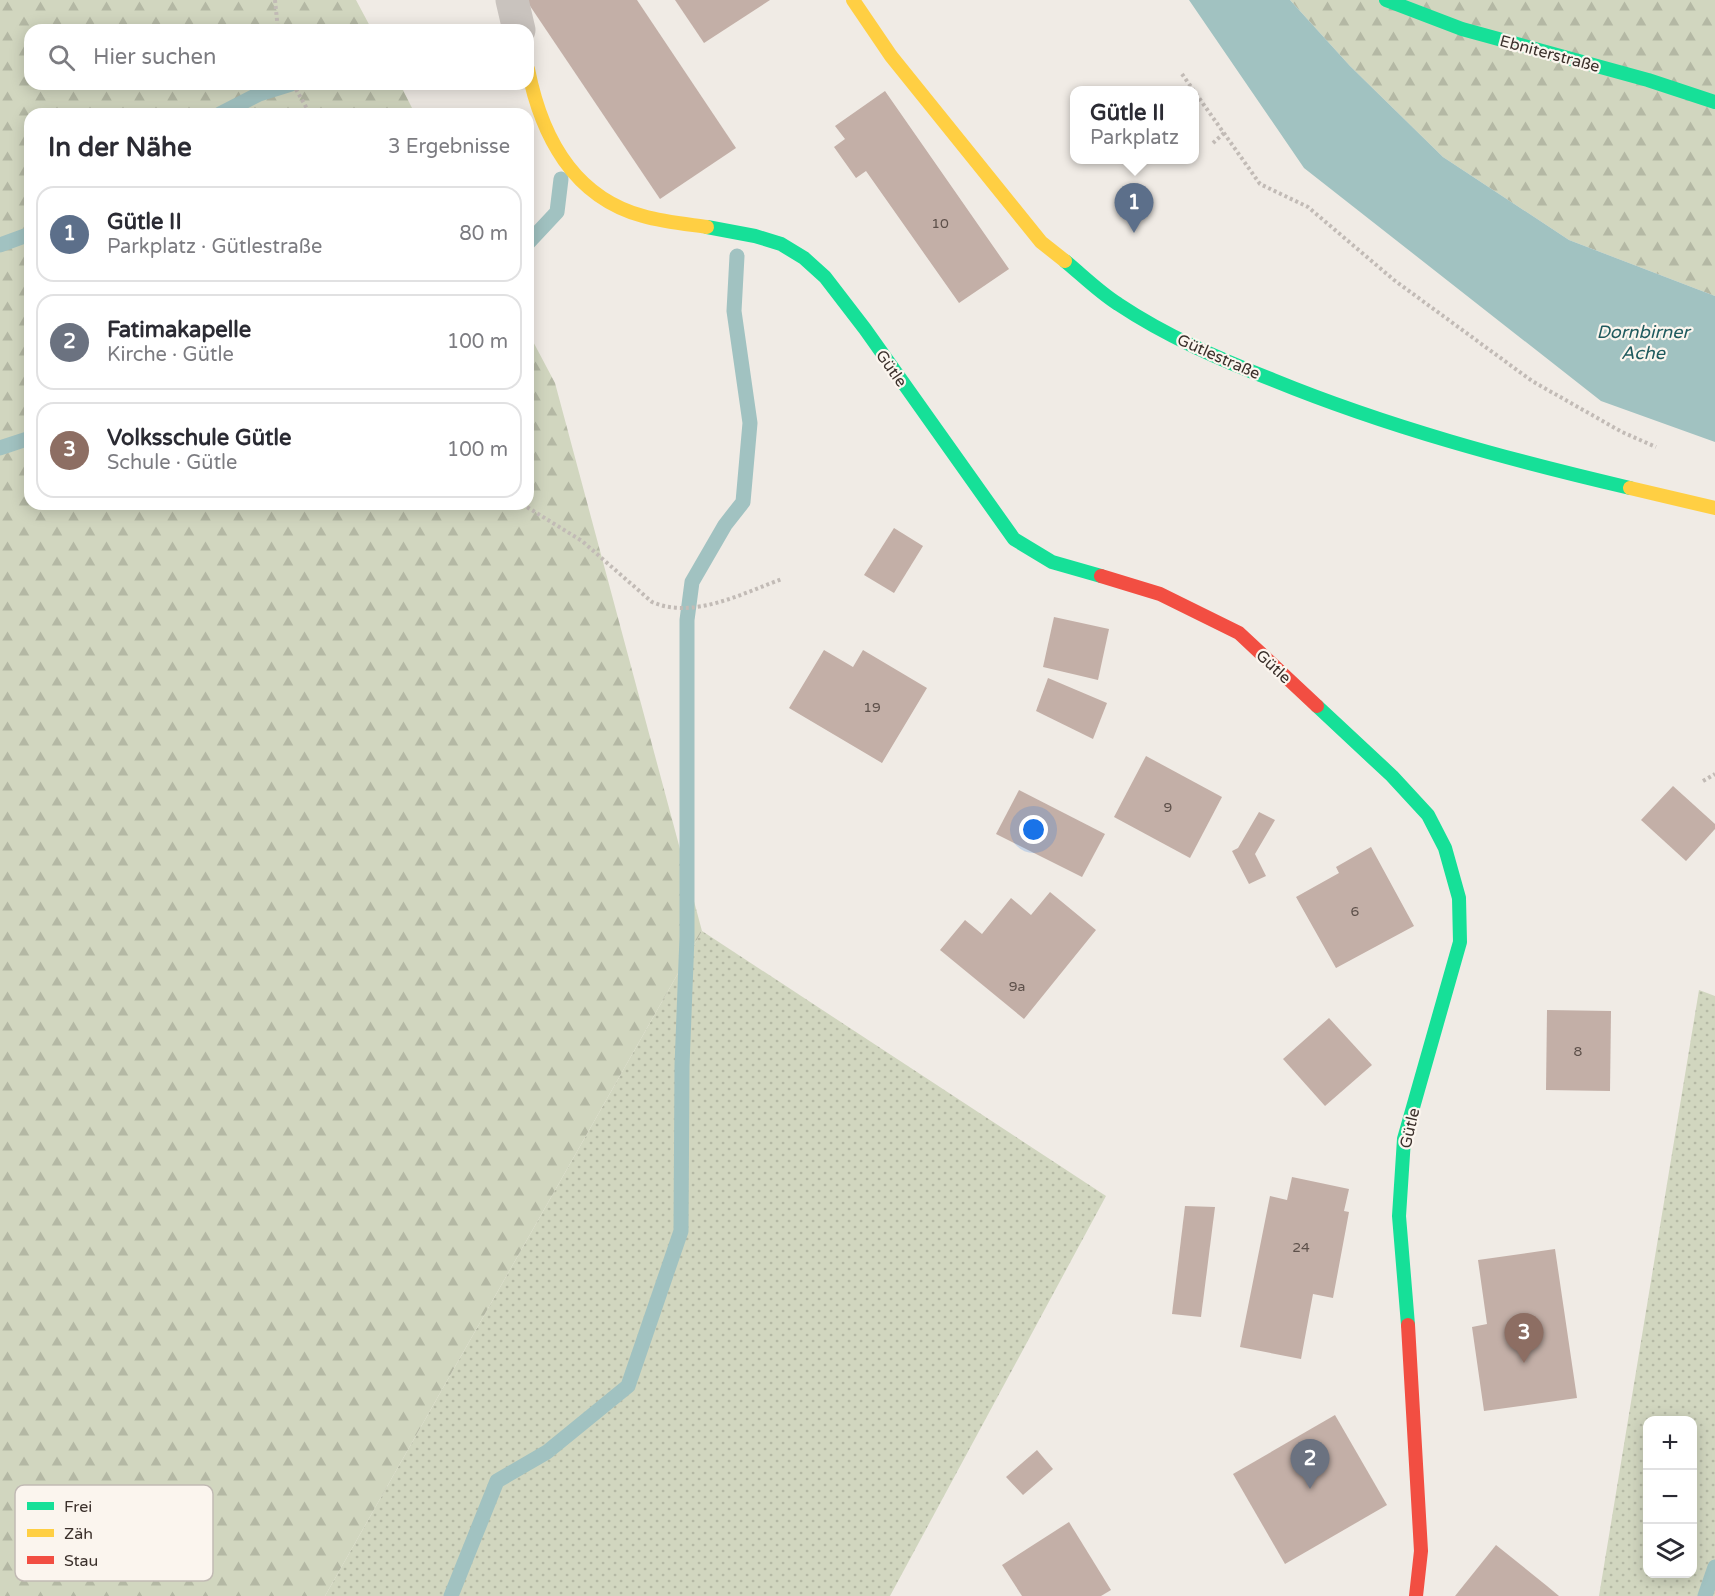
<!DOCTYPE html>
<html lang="de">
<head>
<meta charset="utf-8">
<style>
  :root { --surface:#fff; --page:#f2f2f3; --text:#2b2b33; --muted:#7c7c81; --line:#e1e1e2; --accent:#7a716c }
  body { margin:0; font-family:"Varela Round",sans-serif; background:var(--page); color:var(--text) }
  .controls { position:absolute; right:18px; bottom:18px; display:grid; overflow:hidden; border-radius:12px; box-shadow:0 3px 15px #0003 }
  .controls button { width:54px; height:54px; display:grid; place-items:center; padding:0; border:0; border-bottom:2px solid var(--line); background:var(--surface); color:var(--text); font:30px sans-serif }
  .you { position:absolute; left:1034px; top:830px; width:21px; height:21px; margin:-15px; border:4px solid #fff; border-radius:50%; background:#1a73e8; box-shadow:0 0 0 9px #1a73e833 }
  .badge { display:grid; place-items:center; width:39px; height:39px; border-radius:50%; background:var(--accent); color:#fff; font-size:20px; font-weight:700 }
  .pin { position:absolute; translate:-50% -50px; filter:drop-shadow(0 2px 3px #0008) }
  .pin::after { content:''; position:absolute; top:32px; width:21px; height:18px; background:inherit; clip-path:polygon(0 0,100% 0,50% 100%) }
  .popup { position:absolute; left:1070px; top:86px; width:129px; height:78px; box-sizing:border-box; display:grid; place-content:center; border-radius:12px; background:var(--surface); filter:drop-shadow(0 2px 4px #0005); font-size:20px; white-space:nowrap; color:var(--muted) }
  .popup b { font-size:22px; color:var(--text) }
  .popup::after { content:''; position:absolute; left:50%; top:100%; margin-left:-12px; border:12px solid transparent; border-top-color:var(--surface) }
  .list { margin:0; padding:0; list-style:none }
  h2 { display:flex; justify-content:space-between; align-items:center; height:78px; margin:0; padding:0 24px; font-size:26px }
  h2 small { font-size:20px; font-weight:400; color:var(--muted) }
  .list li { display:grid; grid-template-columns:39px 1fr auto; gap:18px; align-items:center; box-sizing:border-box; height:96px; margin:0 12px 12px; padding:0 12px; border:2px solid var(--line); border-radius:18px }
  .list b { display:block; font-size:22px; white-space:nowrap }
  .list p { margin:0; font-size:20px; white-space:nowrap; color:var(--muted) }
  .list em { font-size:20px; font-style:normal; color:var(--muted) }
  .icon { flex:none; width:33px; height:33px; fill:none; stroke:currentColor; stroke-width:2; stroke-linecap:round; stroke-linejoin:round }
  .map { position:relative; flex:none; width:1715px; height:1596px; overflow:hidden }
  .search { position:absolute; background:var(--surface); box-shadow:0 3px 15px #0003; left:24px; top:24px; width:510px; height:66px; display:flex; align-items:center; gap:15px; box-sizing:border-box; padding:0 21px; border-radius:18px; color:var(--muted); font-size:22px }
  .panel { position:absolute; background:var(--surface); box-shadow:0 3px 15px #0003; left:24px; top:108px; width:510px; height:402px; border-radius:18px }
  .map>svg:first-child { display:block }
</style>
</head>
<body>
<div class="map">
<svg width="1715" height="1596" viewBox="0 0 1715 1596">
  <defs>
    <pattern id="grass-dots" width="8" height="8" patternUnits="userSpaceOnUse" patternTransform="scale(1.5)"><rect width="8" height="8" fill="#d1d6bf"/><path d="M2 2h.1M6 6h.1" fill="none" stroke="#b4b8a4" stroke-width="1.8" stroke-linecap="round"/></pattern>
    <pattern id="forest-firs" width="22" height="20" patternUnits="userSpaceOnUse" patternTransform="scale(1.5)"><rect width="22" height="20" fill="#d1d6bf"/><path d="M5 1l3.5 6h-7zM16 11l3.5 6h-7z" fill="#b4b8a4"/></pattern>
  </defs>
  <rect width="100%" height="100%" fill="#f0ebe5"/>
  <g fill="url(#grass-dots)" fill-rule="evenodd">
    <polygon points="702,931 1106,1196 890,1596 325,1596"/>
    <path d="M1699,990L1715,996V1596H1599ZM1648,1420H1692V1574H1648Z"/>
  </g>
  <g fill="url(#forest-firs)">
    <polygon points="0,0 356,0 372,30 30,30 30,84 400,84 415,114 30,114 30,504 528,504 528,332 555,383 702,931 325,1596 0,1596"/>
    <polygon points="1290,0 1715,0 1715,296 1569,240 1443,157 1350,66"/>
  </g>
  <polygon fill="#a1c2c1" points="1189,0 1290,0 1350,66 1443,157 1569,240 1715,296 1715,442 1601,401 1304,168"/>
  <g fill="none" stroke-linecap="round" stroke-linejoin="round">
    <g stroke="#a1c2c1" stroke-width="15">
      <polyline points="220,114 259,94 291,84"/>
      <polyline points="528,243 557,212 561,179"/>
      <polyline points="0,245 30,234"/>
      <polyline points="0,448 30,438"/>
      <polyline points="451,1596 497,1481 547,1452 628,1386 681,1231 682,1066 687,937 687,620 692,582 725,525 743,502 750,423 734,311 737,256"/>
      <polyline points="1705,1596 1715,1567"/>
    </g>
  </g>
  <g fill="#c3afa7">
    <polygon points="526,0 637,0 736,148 660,199"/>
    <polygon points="675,0 770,0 704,43"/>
    <polygon points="885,91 1009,269 959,303 866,171 856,178 834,147 845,139 835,126"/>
    <polygon points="894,528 923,546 894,593 864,575"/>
    <polygon points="1054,617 1109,629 1098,680 1043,667"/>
    <polygon points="824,650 853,667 863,650 927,688 882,763 789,708"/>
    <polygon points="1048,678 1107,703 1093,739 1036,711"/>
    <polygon points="1146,756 1222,797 1190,858 1114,817"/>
    <polygon points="1673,786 1715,824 1715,829 1686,861 1641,820"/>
    <polygon points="1019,790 1105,834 1082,877 996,834"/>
    <polygon points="1259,812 1275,820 1255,854 1266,876 1249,884 1232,851 1238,848"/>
    <polygon points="1371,847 1414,926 1336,968 1296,897 1339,873 1336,867"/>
    <polygon points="1050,892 1096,930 1024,1019 940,950 965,920 982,934 1011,898 1031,915"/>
    <polygon points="1547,1010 1611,1011 1610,1091 1546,1090"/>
    <polygon points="1329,1018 1372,1065 1325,1106 1283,1059"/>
    <polygon points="1292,1177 1349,1189 1344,1211 1349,1212 1333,1298 1313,1294 1301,1359 1240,1347 1270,1196 1287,1200"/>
    <polygon points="1185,1206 1215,1207 1201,1317 1172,1314"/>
    <polygon points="1555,1249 1577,1398 1484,1411 1472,1327 1487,1324 1478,1260"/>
    <polygon points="1335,1415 1387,1505 1285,1564 1233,1474"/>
    <polygon points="1037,1450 1053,1469 1023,1495 1006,1477"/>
    <polygon points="1069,1522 1111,1590 1101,1596 1022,1596 1002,1565"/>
    <polygon points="1496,1545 1547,1586 1559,1596 1455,1596"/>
  </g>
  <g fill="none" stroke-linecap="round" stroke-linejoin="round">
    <g stroke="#c2bbb6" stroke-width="4" stroke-dasharray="3 3" stroke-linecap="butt">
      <polyline points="275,0 278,30"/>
      <polyline points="1182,74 1260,184 1308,207 1394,280 1532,381 1622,432 1656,447"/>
      <polyline points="293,84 310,114"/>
      <polyline points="1213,143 1224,133"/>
      <path d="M522,504L582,541L652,602C693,620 743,593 782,579"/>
      <polyline points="1703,781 1715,774"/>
    </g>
    <polyline stroke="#c9c3be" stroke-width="33" points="512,0 519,30"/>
    <g stroke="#16e098" stroke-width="14">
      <polyline points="1386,0 1462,29 1648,80 1715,102"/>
      <polyline points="707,227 755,236 781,244 804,258 825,277 865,329 1014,539 1052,562 1101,576"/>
      <path d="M1065,261C1082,275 1099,292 1118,304C1166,336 1219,359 1273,380C1388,427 1510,460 1630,488"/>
      <polyline points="1317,706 1392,776 1428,815 1445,848 1459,898 1460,942 1404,1139 1399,1216 1408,1325"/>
    </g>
    <g stroke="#ffcf43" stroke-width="14">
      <polyline points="853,0 891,56 1041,242 1065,261"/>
      <path d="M528,69C541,135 573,197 643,216C664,222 686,224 707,227"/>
      <polyline points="1630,488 1715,508"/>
    </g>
    <g stroke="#f24e42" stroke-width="14">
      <polyline points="1101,576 1160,594 1239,633 1317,706"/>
      <polyline points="1408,1325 1421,1551 1416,1596"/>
    </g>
  </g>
  <g text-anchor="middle" stroke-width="4.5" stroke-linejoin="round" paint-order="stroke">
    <g font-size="14" fill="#5d504a">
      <text x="940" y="228">10</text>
      <text x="872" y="712">19</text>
      <text x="1168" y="812">9</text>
      <text x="1355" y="916">6</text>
      <text x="1017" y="991">9a</text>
      <text x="1578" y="1056">8</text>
      <text x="1301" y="1252">24</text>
    </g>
    <g font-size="16" fill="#3b302b" stroke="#fbf5ee">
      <text transform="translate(1550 53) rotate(15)" y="6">Ebniterstraße</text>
      <text transform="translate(1219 356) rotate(24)" y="6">Gütlestraße</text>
      <text transform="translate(892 368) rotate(55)" y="6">Gütle</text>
      <text transform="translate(1274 666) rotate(43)" y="6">Gütle</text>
      <text transform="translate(1409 1128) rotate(-77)" y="6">Gütle</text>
    </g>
    <g font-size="18" font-style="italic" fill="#1f5a5e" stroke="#fbf5ee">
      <text x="1643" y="338">Dornbirner<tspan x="1643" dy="21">Ache</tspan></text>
    </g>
  </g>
  <rect x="15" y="1485" width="198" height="96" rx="9" fill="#fbf5ee" stroke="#c1bab4" stroke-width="1.5"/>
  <rect x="27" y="1502" width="27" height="8" fill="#16e098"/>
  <rect x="27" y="1529" width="27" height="8" fill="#ffcf43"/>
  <rect x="27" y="1556" width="27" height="8" fill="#f24e42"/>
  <g font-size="16" fill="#3b302b">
    <text x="64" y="1512">Frei</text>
    <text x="64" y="1539">Zäh</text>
    <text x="64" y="1566">Stau</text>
  </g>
</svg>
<div class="controls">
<button>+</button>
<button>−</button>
<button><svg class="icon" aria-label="layers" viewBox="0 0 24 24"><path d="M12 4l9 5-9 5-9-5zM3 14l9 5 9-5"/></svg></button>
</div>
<div class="you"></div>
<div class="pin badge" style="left:1134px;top:233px;background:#5c6f8a">1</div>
<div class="popup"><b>Gütle II</b>Parkplatz</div>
<div class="pin badge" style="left:1310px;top:1489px;background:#6b7280">2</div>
<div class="pin badge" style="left:1524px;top:1363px;background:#8d6e63">3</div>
<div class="search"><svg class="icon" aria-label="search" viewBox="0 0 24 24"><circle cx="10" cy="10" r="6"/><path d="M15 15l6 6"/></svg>Hier suchen</div>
<section class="panel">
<h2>In der Nähe<small>3 Ergebnisse</small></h2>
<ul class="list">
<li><span class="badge" style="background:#5c6f8a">1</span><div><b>Gütle II</b><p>Parkplatz · Gütlestraße</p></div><em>80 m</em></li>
<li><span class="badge" style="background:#6b7280">2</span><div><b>Fatimakapelle</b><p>Kirche · Gütle</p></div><em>100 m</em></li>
<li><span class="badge" style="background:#8d6e63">3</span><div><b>Volksschule Gütle</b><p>Schule · Gütle</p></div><em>100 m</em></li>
</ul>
</section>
</div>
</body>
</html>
